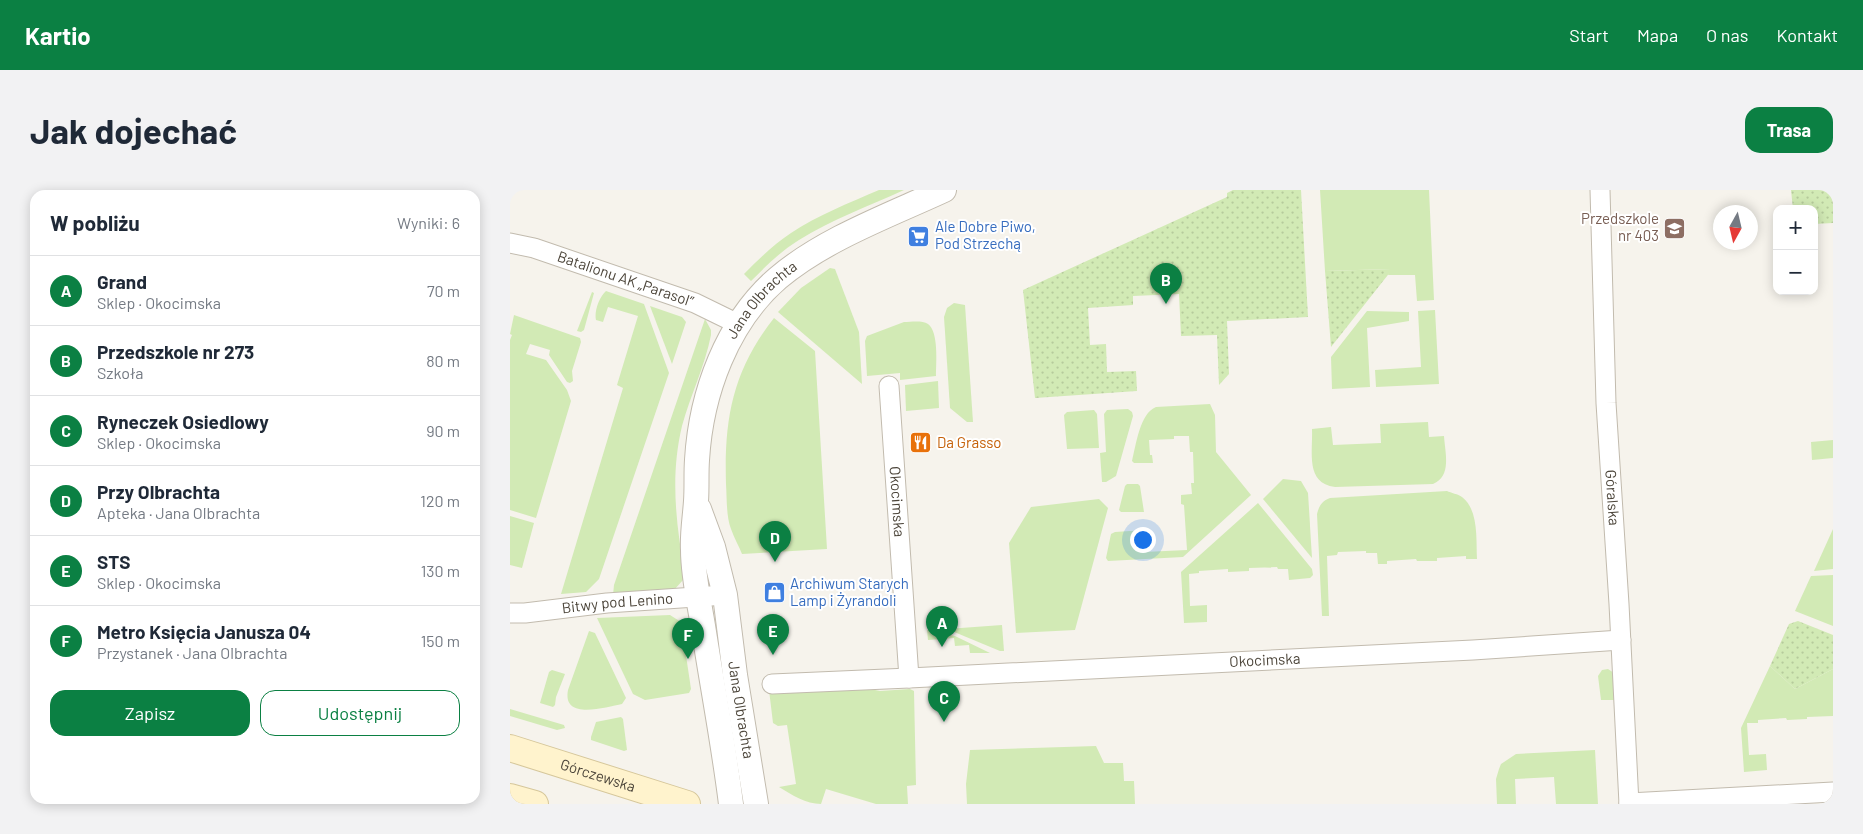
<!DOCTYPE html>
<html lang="pl">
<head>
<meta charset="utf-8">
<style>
  :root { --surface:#fff; --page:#f2f2f3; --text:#1f2937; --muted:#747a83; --line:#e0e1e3; --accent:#0b8043 }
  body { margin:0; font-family:Barlow,sans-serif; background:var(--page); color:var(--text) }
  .controls { position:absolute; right:15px; top:15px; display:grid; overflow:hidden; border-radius:10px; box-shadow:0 2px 12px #0003 }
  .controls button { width:45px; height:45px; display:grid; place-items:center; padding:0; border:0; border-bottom:1px solid var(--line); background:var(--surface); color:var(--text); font:25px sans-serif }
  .compass { position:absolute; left:1203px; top:15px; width:45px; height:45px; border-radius:50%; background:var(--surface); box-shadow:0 2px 12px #0003; rotate:188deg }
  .you { position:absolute; left:632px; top:349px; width:18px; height:18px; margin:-12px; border:4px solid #fff; border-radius:50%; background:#1a73e8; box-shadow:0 0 0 8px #1a73e833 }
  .badge { display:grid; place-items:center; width:32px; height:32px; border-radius:50%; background:var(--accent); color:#fff; font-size:16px; font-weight:700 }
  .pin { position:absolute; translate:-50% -41px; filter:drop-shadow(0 1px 2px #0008) }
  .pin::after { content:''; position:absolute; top:26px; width:18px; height:15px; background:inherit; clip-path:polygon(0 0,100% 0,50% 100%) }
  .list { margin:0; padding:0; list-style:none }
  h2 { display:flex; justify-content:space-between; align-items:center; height:65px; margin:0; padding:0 20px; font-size:21px }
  h2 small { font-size:16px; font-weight:400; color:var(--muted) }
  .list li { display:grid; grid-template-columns:32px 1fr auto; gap:15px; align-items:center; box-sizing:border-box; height:70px; padding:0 20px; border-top:1px solid var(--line) }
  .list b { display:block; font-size:19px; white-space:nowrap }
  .list p { margin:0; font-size:16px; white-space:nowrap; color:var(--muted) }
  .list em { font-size:16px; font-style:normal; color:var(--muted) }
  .actions { display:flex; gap:10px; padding:15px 20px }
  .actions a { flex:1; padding:11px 0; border:1px solid var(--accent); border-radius:15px; text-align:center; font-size:18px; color:var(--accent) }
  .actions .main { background:var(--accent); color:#fff }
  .map { position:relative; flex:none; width:1323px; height:614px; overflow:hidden; border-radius:15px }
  header { display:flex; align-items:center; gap:30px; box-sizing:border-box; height:70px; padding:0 25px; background:var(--accent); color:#fff }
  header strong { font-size:24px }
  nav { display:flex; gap:28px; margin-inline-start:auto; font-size:18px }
  .intro { display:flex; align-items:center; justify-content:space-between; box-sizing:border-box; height:120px; padding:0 30px }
  h1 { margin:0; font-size:35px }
  .button { padding:12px 22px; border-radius:15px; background:var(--accent); color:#fff; font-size:18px; font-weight:700 }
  main { display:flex; gap:30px; padding:0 30px }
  aside { flex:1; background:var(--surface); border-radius:15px; box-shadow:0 2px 12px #0003 }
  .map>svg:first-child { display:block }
</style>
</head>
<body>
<header>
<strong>Kartio</strong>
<nav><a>Start</a><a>Mapa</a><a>O nas</a><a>Kontakt</a></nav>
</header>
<div class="intro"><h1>Jak dojechać</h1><a class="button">Trasa</a></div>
<main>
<aside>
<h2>W pobliżu<small>Wyniki: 6</small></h2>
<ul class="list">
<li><span class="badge">A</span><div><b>Grand</b><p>Sklep · Okocimska</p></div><em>70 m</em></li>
<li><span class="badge">B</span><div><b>Przedszkole nr 273</b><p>Szkoła</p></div><em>80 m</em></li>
<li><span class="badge">C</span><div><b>Ryneczek Osiedlowy</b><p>Sklep · Okocimska</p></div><em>90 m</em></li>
<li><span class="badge">D</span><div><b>Przy Olbrachta</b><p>Apteka · Jana Olbrachta</p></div><em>120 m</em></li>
<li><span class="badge">E</span><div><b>STS</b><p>Sklep · Okocimska</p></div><em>130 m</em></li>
<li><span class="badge">F</span><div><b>Metro Księcia Janusza 04</b><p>Przystanek · Jana Olbrachta</p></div><em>150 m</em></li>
</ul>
<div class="actions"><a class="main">Zapisz</a><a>Udostępnij</a></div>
</aside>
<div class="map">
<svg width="1323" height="614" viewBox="0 0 1323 614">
  <defs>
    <pattern id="park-dots" width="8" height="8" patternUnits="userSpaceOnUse" patternTransform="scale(1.25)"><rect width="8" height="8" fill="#d2eab5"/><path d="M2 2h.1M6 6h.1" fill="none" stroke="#b6ca9c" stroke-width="1.8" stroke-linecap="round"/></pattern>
  </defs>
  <rect width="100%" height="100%" fill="#f6f3ec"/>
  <g fill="#d2eab5">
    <path d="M369,0H394C359,16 321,30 289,50C271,61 256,76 241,91L234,84C249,69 264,54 281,43C308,25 339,13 369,0Z"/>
    <polygon points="810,0 919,0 924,110 907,111 905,85 878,85 880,79 815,81"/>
    <polygon points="320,78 325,79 349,142 352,194 268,122 291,98"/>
    <path d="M96,101L134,114L159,183L89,389L76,402L51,404L113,198L107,195L128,126L98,117L93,132L86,130C84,122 89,107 96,101Z"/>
    <polygon points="82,102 84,103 74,140 71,142 67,141"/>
    <polygon points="444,113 455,115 463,232 457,232 440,218 434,127 437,118"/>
    <polygon points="140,116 172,127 176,132 162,174"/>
    <polygon points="925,120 929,194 866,197 865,180 911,177 908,121"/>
    <polygon points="857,121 899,122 899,131 857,138 860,197 822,199 821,167"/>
    <polygon points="4,125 70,148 71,152 62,181 63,191 60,193 57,192 39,165 40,160 20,154 16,164 36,170 57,200 61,211 26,328 0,320 0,150 2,145 0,144"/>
    <path d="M264,128L305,161L317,359L232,364C229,356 224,348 221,339C216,326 217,308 216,294C214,228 223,180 264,128Z"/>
    <path d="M195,129L201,140V145C195,176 180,206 172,236C160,286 166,335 175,384L173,390L164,400L103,405L104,395Z"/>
    <path d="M394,132C401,132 412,130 418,134C429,142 426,174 426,186L390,190V183L357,186L355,151L357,146Z"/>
    <polygon points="428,191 429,218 396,221 395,195"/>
    <path d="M700,214L705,225L706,262L741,305L673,367L598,371L596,368L601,344L605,342L635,340L636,346L633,347L634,362L677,360L674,315L671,314V305L682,304L681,293H684L683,262H680L679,246H664V249L639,250L640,265H642L643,273H624L622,271C626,255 630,223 646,217Z"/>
    <polygon points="618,219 622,222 623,226 606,286 596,292 592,292 590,263 596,262 594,224 597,220"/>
    <polygon points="584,220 587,224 589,258 557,259 554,225 557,222"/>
    <path d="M918,232L919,247L934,246C935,263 942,286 923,294L825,297C795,293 803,262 802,239L821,237L823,255L871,253L870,234Z"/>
    <polygon points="1323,250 1323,268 1302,270 1301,252"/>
    <polygon points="773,289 791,291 798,303 802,368 753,309"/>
    <polygon points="617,294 628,294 630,296 634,322 611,322 609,320 615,296"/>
    <path d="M937,301C941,303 948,304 952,307C969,320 966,350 967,369H956V366L927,368V371H907L906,369L877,371V374H868L867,363H856V361L828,362L827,365L817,366L819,426H812L807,324C809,316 812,311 820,308Z"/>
    <polygon points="589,309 598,318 565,440 506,443 499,353 521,317"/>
    <polygon points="748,313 802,379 803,385 800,388 779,390 778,379 768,379 767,377 739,378 739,381 718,382 718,379 689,381 689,383 679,384 680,416 697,415 697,432 674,433 671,382"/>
    <polygon points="0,326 24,333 12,378 0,375"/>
    <polygon points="1323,339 1323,379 1304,381"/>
    <polygon points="1323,385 1323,436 1285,421 1301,386"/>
    <polygon points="160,425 171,432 181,499 179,503 135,510 123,504 87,428"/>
    <polygon points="492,435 494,461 490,461 437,439"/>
    <polygon points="417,440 445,446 480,463 460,463 459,455 445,456 444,448 418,450"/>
    <path d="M79,441L85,443L116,508L112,514C96,517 52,531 58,500Z"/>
    <polygon points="1260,476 1285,499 1323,479 1323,526 1297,527 1297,529 1277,530 1276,528 1248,530 1248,533 1237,533 1239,565 1256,564 1257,580 1234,582 1231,538"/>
    <polygon points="1098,479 1104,483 1104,510 1091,510 1088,486 1092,480"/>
    <polygon points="42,480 55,484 46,507 45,515 43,517 30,513 39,482"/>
    <path d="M355,498L370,501L400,499L404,501L406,595L397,596L398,614H366L316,599L311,614C296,614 282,605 269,597L286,594L277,535L268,536L263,533L259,500Z"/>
    <polygon points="0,519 54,535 55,538 47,540 0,526"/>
    <polygon points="111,527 113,529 117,560 114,561 81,550 81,547 86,532"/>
    <polygon points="586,556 594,573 613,573 614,591 624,591 625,614 457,614 456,594 460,560"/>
    <polygon points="1085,560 1088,614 1046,614 1044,587 1005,589 1006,614 987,614 986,589 989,579 991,574 1006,564"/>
  </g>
  <g fill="url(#park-dots)">
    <polygon points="723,0 791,0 798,127 717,131 719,184 709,195 707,145 671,146 669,104 623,106 623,115 578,118 580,155 596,154 597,182 626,181 627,201 525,208 513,100 717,7 717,3"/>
    <polygon points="1281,0 1323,0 1323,33 1304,34 1304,19 1283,19"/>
    <polygon points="881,79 881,81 821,157 815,81"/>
    <polygon points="1288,431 1323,445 1323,479 1285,499 1260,476 1279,434"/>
  </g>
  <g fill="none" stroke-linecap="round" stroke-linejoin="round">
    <defs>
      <g id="minor">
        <path id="s1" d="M1090,0L1096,213L1109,414L1119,614"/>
        <path id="s2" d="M0,53L24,58L185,113L228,134"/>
        <path id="s3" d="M379,196L399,488L963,460L1111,450"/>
        <path id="s4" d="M0,423H15L97,413L215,405"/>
        <polyline points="262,494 399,488"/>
        <polyline points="1119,613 1323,602"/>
      </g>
      <g id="tertiary">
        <path id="s5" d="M189,319L203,357L215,405L225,485L246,614"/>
        <path id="s6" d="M221,614C214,557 203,500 194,442C190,416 183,387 183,360C182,344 185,327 186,311C187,297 186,283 187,270C191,203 217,132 268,88C314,49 380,25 434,0"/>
      </g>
      <g id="secondary">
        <path id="s7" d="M0,558L177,614"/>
        <polyline points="0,607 25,614"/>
      </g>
    </defs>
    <use href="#minor" stroke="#c2bbae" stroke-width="21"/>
    <use href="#tertiary" stroke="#c2bbae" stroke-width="26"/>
    <use href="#secondary" stroke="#d6c79b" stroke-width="28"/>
    <use href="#minor" stroke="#fff" stroke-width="19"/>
    <use href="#tertiary" stroke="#fff" stroke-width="24"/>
    <use href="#secondary" stroke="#fff3cd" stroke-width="26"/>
  </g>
  <defs>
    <symbol id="school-square" viewBox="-11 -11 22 22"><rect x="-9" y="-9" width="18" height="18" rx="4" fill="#8d6e63" stroke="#fff"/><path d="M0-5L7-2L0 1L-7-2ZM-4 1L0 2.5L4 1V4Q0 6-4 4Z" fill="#fff"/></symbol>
    <symbol id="supermarket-square" viewBox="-11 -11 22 22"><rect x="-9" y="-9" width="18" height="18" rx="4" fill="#3f7fe0" stroke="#fff"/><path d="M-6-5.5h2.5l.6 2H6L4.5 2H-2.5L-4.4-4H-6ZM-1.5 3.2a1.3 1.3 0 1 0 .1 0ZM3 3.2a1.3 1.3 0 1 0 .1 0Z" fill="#fff"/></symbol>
    <symbol id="restaurant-square" viewBox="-11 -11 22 22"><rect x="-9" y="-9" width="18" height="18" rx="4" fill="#e8710a" stroke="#fff"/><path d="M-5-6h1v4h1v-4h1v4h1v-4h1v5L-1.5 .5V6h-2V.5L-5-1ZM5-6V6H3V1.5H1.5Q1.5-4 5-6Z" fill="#fff"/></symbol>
    <symbol id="shop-square" viewBox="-11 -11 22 22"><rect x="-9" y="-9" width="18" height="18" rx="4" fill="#3f7fe0" stroke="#fff"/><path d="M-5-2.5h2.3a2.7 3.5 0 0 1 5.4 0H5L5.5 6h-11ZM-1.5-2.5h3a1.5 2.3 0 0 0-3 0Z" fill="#fff"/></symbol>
  </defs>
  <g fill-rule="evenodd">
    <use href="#school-square" x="1152" y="26" width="25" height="25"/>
    <use href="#supermarket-square" x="396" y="34" width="25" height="25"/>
    <use href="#restaurant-square" x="398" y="240" width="25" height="25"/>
    <use href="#shop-square" x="252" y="390" width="25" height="25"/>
  </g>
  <g text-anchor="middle" stroke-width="4" stroke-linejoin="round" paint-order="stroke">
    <g font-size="15" fill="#785e54" stroke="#fff" text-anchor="end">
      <text x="1149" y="34">Przedszkole<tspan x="1149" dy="17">nr 403</tspan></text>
    </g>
    <g font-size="15" fill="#366cbe" stroke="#fff" text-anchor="start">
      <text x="425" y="42">Ale Dobre Piwo,<tspan x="425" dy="17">Pod Strzechą</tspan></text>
      <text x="280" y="399">Archiwum Starych<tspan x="280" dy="17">Lamp i Żyrandoli</tspan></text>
    </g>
    <g font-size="15" fill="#4b4439" stroke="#fff">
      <text dy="5" stroke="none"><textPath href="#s2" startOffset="121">Batalionu AK „Parasol”</textPath></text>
      <text dy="5" stroke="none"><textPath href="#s6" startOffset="524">Jana Olbrachta</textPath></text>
      <text dy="5" stroke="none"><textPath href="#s1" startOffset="308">Góralska</textPath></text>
      <text dy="5" stroke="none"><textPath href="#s3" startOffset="116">Okocimska</textPath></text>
      <text dy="5" stroke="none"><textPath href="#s4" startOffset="108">Bitwy pod Lenino</textPath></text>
      <text dy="5" stroke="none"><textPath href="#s3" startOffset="649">Okocimska</textPath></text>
      <text dy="5" stroke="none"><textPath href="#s5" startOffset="206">Jana Olbrachta</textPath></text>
      <text dy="5" stroke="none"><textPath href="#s7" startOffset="92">Górczewska</textPath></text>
    </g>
    <g font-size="15" fill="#c56008" stroke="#fff" text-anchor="start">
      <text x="427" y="258">Da Grasso</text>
    </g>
  </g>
</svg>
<div class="controls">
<button>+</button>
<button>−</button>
</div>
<svg class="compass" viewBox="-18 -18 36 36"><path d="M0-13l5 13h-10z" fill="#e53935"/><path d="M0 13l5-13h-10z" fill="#747a83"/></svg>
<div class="you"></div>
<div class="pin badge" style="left:432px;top:457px">A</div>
<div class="pin badge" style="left:656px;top:114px">B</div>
<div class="pin badge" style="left:434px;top:532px">C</div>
<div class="pin badge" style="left:265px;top:372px">D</div>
<div class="pin badge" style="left:263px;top:465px">E</div>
<div class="pin badge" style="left:178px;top:469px">F</div>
</div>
</main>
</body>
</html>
